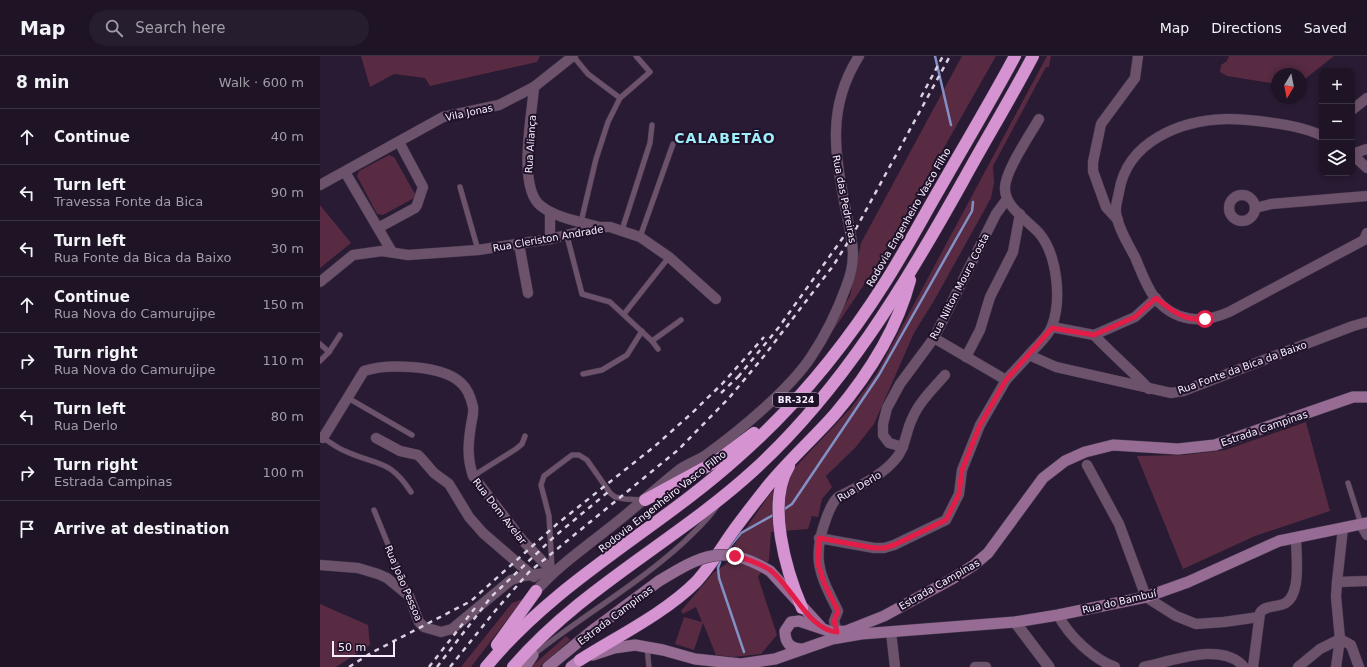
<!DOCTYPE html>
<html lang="en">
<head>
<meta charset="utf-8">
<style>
  :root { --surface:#1e1426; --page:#261d2e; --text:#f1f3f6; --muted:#a19ea7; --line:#3c3343 }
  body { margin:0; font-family:"DejaVu Sans",sans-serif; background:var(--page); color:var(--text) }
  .controls { position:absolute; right:12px; top:12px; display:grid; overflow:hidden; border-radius:8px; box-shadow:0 2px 6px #0003 }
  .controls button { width:36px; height:36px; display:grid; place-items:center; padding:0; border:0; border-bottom:1px solid var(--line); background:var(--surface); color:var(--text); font:20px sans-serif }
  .compass { position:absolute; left:951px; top:12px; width:36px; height:36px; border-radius:50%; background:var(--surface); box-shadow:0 2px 6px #0003; rotate:190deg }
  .scale { position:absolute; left:12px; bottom:10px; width:63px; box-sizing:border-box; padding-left:4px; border:2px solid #f6eefe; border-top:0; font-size:11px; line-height:14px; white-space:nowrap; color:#f6eefe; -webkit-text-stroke:3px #1f1129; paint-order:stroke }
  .stop { position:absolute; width:12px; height:12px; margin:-9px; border:3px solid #e11d48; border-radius:50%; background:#fff }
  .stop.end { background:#e11d48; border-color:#fff; box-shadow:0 1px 4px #0008 }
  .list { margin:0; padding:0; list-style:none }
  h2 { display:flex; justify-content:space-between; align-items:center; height:52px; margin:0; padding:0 16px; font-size:17px }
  h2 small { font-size:13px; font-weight:400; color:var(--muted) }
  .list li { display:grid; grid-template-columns:26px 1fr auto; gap:12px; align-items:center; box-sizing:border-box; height:56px; padding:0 16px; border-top:1px solid var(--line) }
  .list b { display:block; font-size:15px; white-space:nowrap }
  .list p { margin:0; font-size:13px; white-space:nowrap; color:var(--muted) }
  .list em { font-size:13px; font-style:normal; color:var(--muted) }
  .icon { flex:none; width:22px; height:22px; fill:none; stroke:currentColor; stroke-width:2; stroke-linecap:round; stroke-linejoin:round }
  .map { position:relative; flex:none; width:1047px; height:611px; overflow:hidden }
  header { display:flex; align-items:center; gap:24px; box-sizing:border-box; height:56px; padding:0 20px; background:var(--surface); border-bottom:1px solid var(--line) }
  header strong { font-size:19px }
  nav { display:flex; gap:22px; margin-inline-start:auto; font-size:14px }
  .search { width:280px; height:36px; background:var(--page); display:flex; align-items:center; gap:10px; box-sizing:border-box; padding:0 14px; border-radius:22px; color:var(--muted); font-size:15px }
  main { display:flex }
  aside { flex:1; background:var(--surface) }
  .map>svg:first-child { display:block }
</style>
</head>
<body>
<header>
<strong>Map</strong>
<div class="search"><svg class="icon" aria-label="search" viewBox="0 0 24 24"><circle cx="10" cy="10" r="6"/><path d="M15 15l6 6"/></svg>Search here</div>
<nav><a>Map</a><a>Directions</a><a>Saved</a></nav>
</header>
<main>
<aside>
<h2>8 min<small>Walk · 600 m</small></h2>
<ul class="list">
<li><svg class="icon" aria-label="ahead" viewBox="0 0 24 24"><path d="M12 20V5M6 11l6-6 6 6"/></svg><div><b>Continue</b></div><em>40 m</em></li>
<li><svg class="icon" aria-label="left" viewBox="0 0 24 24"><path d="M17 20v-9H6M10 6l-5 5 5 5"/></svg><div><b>Turn left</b><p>Travessa Fonte da Bica</p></div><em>90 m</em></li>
<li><svg class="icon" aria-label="left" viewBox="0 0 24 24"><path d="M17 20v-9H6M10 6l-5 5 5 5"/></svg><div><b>Turn left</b><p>Rua Fonte da Bica da Baixo</p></div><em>30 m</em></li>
<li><svg class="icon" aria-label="ahead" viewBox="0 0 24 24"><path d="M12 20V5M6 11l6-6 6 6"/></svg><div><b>Continue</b><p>Rua Nova do Camurujipe</p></div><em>150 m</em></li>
<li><svg class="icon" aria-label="right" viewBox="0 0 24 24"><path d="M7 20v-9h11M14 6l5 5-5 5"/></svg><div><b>Turn right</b><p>Rua Nova do Camurujipe</p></div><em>110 m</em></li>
<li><svg class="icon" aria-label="left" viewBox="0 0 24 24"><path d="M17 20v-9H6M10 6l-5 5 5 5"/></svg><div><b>Turn left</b><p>Rua Derlo</p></div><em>80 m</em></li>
<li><svg class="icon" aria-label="right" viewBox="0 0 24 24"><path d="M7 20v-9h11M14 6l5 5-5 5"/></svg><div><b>Turn right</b><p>Estrada Campinas</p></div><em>100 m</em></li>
<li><svg class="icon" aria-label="arrive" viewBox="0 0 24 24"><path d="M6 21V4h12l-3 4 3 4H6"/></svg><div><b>Arrive at destination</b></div></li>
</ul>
</aside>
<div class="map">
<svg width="1047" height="611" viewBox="0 0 1047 611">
  <rect width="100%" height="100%" fill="#281b33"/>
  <g fill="#582b42">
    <polygon points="41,0 220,0 217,6 110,30 105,22 74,18 50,31"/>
    <polygon points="642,0 676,0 558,208 510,279 508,276 530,240 541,187"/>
    <polygon points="727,0 731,0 729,11 726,11 673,110 674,127 671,142 615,243 594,277 554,368 535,392 506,420 512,431 502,443 498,461 492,460 488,473 451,476 449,504 438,521 457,579 441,598 413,601 396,599 383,567 374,594 355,588 364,561 382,566 376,551 363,558 361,555 393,517 406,508 412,492 450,438 531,352 557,317"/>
    <polygon points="909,0 1014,0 981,26 981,18 957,18 957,28 907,20 900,16 901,9 907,5"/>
    <polygon points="69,99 74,101 95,138 94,142 63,159 57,158 37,120 39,115"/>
    <polygon points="0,149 31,187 0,212"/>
    <polygon points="986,366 1010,455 935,480 863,513 817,400 864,399 905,394"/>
    <polygon points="203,543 151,611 141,611 192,547"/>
    <polygon points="0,548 48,569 50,589 16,611 0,611"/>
    <polygon points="246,580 250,584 220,611 211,611"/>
  </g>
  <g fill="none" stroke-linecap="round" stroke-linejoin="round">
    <g stroke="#8290c6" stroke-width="2.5">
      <polyline points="615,0 631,69"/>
      <polyline points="463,454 472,448 559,319 652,155 653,146"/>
      <polyline points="407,494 421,477 455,458"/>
      <polyline points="401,503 398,512 399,522 424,596"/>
    </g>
    <defs>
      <g id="service">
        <polyline points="253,0 268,18 300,42"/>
        <polyline points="140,131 158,194"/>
        <polyline points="261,166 276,103 288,66 300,42 330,16 316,0"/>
        <polyline points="302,174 330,87 332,69"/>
        <polyline points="247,180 262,238 290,246 332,285 338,293"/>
        <polyline points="320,181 353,88"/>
        <polyline points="304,258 349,201"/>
        <polyline points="332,285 361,264"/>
        <polyline points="0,288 9,296"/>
        <polyline points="0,305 9,296 20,279"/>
        <polyline points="263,318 282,314 307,299 322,275"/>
        <polyline points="28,342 92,379"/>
        <path d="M3,382C10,386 17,392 25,395C57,410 69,402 91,436"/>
        <polyline points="153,420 196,393 202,388 205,380"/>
        <polyline points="1028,427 1041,468"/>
        <polyline points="54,454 87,535"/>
        <polyline points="232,513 229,460 221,429 224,420 252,399 259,399 267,404 290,437 295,441 305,443 322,444"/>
        <polyline points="327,591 329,611"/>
        <path d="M213,599C262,560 317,529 364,486C376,474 388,464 397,450"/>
      </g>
      <g id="minor">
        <path d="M214,31C212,59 197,132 221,150C236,162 261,166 279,171"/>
        <polyline points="1032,54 1047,42"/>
        <path d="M719,63C710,79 685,115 685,132C684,150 707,164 719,177C737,198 742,243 732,270C729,280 716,290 709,299L736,311L851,337L863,335L1033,270L1047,266"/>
        <path d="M1002,80C983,69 930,63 907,63C861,64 807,85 799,136C798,142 795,150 796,157C798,172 808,188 815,201C821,215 826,230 835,242C855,266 882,268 909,256L1044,184L1047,177"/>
        <polyline points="1032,98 1047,112"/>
        <polyline points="1032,98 1047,93"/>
        <polyline points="25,116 72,196"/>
        <polyline points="0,129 123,61 179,49 214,31 253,0"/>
        <circle cx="922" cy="152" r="13"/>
        <polyline points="935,152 951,148 1047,140"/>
        <polyline points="798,164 786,151 773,115 773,106 781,68 815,22 818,0"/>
        <polyline points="58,172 95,152 97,149 103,131 79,86"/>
        <polyline points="230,183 230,156"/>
        <polyline points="199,188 208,237"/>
        <polyline points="0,226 33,199 62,195 88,199 158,194 230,183 279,171 290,171 320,181 349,201 396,243"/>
        <polyline points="732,271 774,279 815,261 836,242"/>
        <path d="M774,279C792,298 811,314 829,333"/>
        <polyline points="614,282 686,324"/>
        <polyline points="646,301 660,274 670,241 693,196 700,158"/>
        <path d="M3,382L44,315C67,307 123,309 141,327C148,333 151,342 153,351C154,357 152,363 151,369C148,388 147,402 153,420L203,485L233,516"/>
        <polyline points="56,382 80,395 98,399 101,402 114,417 129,428 149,461 163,477 214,521"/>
        <polyline points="583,391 569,387 563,379 563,368 567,352 580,328 614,282 676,158 687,143"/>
        <polyline points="767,409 799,468 826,541 856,560 876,568 904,566 939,561"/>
        <polyline points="1041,469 1047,479"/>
        <polyline points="499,482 554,492 564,492 574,489 626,464 639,438 642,414 660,369 686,324 709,299"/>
        <polyline points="0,509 38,512 58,518 67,522 89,540 99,566 104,571 121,576 132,573 191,524 204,520 233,516"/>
        <polyline points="1017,526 1047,525"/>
        <path d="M216,535C237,511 263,493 288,473C313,454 335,433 359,414C367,408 377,405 386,399C418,376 469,334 491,301C505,280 517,256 526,231C538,202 532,184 526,155C515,98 506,52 539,0"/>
        <path d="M738,559C749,580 773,603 795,611"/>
        <path d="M517,576L514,565L518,555C500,519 491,503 506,463C509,455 512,446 518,441C539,430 563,420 578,400C586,388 586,375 592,363C599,346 613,333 625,319"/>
        <polyline points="571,576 575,611"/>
        <polyline points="1020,583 1031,589 1039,611"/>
        <polyline points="655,611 666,611"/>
        <path d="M824,611C853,605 902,585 924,611"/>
        <path d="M933,611L940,557C944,550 953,551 960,549C983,545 976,500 976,482"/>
        <polyline points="978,611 1000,593 1020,583"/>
        <polyline points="1016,611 1020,583 1016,541 1017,526 1023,472"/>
      </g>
      <polyline id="tertiary" points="695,566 729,611"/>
      <g id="secondary">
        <polyline points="450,515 501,571"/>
        <path d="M481,593C470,592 465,587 465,575L471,566L479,565L512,576L526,575L564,560L632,523L654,509L668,497L723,422L745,405L765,396L793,389L858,393L895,389L1033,341H1047"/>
        <polyline points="273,599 294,592 315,589 343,594 375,603 421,608 455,603 512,583 541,578 695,566 738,559 826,541 868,526 959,485 1047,467"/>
        <polyline points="205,611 213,599"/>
        <polyline points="228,611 273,574 339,525"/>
      </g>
      <polyline id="primary" points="251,611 260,604"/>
      <g id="motorway">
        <path d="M469,410C446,447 466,515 482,552"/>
        <polyline points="325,444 395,406 434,377"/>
        <polyline points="177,589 216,535"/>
        <path d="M260,604C298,580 345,557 376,526C388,513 397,499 407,484C419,466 433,449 447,431C468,405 493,383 515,358C548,319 577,274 590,224"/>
        <path d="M166,611C236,525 337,474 418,401C476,350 525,290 566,225C585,195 602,163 620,132C645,88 671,45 695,0"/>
        <path d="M193,611C261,532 356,485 433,415C522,334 585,229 643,125C666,83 691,42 713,0"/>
      </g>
    </defs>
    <use href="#service" stroke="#45394f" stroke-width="6"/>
    <use href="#minor" stroke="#45394f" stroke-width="11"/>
    <use href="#tertiary" stroke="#45394f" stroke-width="12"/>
    <use href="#secondary" stroke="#45394f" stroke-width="12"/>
    <use href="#primary" stroke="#45394f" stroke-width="12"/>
    <use href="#motorway" stroke="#45394f" stroke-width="13"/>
    <use href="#service" stroke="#6d526b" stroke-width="5"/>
    <use href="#minor" stroke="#6d526b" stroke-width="10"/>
    <use href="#tertiary" stroke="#6d526b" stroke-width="11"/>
    <use href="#secondary" stroke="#976c94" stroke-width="11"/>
    <use href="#primary" stroke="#b881b5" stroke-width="11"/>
    <use href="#motorway" stroke="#d693d2" stroke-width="12"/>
    <g stroke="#d9d0e2" stroke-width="2.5" stroke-dasharray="5 5" stroke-linecap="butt">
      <polyline points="601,41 623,0"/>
      <polyline points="418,321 459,271 532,169"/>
      <polyline points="401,337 421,318"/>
      <polyline points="29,611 51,597 151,545 237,468 335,390 372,357 402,328 444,281"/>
      <polyline points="109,611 155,552"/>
      <polyline points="117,611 171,541 235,480 288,436"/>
      <polyline points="130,611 175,555 209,516 358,394 409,342 444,300 513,210 533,178 630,0"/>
    </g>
    <defs>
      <path id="secondary-bridge" d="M339,525C382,499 403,487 450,515"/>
    </defs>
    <use href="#secondary-bridge" stroke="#45394f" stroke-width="12" stroke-linecap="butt"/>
    <use href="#secondary-bridge" stroke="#976c94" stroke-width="11"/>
  </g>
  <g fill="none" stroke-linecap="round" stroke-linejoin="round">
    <path stroke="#e11d48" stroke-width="5" d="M415,500C427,503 439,507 450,514C472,530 488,574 517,576L514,565L518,555L504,527L498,508L499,482L554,492H564L574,489L626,464L639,438L642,414L660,369L686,324L732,272L774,279L815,261L836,242C852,255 864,265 885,263"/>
  </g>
  <g text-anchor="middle" stroke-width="4" stroke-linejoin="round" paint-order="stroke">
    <rect fill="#1f1129" stroke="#b6acbe" stroke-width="1" x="453" y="337" width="46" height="14" rx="3"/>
    <g font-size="9" font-weight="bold" fill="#f6eefe">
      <text x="476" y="347">BR-324</text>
    </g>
    <g font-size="10" fill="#f6eefe" stroke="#1f1129">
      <text transform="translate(149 56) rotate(-12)" y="4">Vila Jonas</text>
      <text transform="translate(210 88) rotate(-86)" y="4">Rua Aliança</text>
      <text transform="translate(525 143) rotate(79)" y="4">Rua das Pedreiras</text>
      <text transform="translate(588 161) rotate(-60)" y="4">Rodovia Engenheiro Vasco Filho</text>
      <text transform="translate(228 182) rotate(-10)" y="4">Rua Cleriston Andrade</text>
      <text transform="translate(639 230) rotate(-63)" y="4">Rua Nilton Moura Costa</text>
      <text transform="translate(922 311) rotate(-20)" y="4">Rua Fonte da Bica da Baixo</text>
      <text transform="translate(944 372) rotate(-19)" y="4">Estrada Campinas</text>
      <text transform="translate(539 430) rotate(-31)" y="4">Rua Derlo</text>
      <text transform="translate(342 445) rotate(-38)" y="4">Rodovia Engenheiro Vasco Filho</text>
      <text transform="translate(180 455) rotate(52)" y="4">Rua Dom Avelar</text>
      <text transform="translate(84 527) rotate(67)" y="4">Rua João Pessoa</text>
      <text transform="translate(619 528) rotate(-30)" y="4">Estrada Campinas</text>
      <text transform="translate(799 545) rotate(-13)" y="4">Rua do Bambuí</text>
      <text transform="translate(295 559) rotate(-37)" y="4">Estrada Campinas</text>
    </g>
    <g font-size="14" font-weight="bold" letter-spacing="1" fill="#9feffb" stroke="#1f1129">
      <text x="405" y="87">CALABETÃO</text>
    </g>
  </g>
</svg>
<div class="controls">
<button>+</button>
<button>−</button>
<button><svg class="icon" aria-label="layers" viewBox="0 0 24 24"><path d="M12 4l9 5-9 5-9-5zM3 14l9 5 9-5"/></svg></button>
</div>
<svg class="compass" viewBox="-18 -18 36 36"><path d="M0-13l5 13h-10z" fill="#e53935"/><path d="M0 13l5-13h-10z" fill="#a19ea7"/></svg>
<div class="scale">50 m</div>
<div class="stop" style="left:885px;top:263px"></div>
<div class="stop end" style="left:415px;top:500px"></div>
</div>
</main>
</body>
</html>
